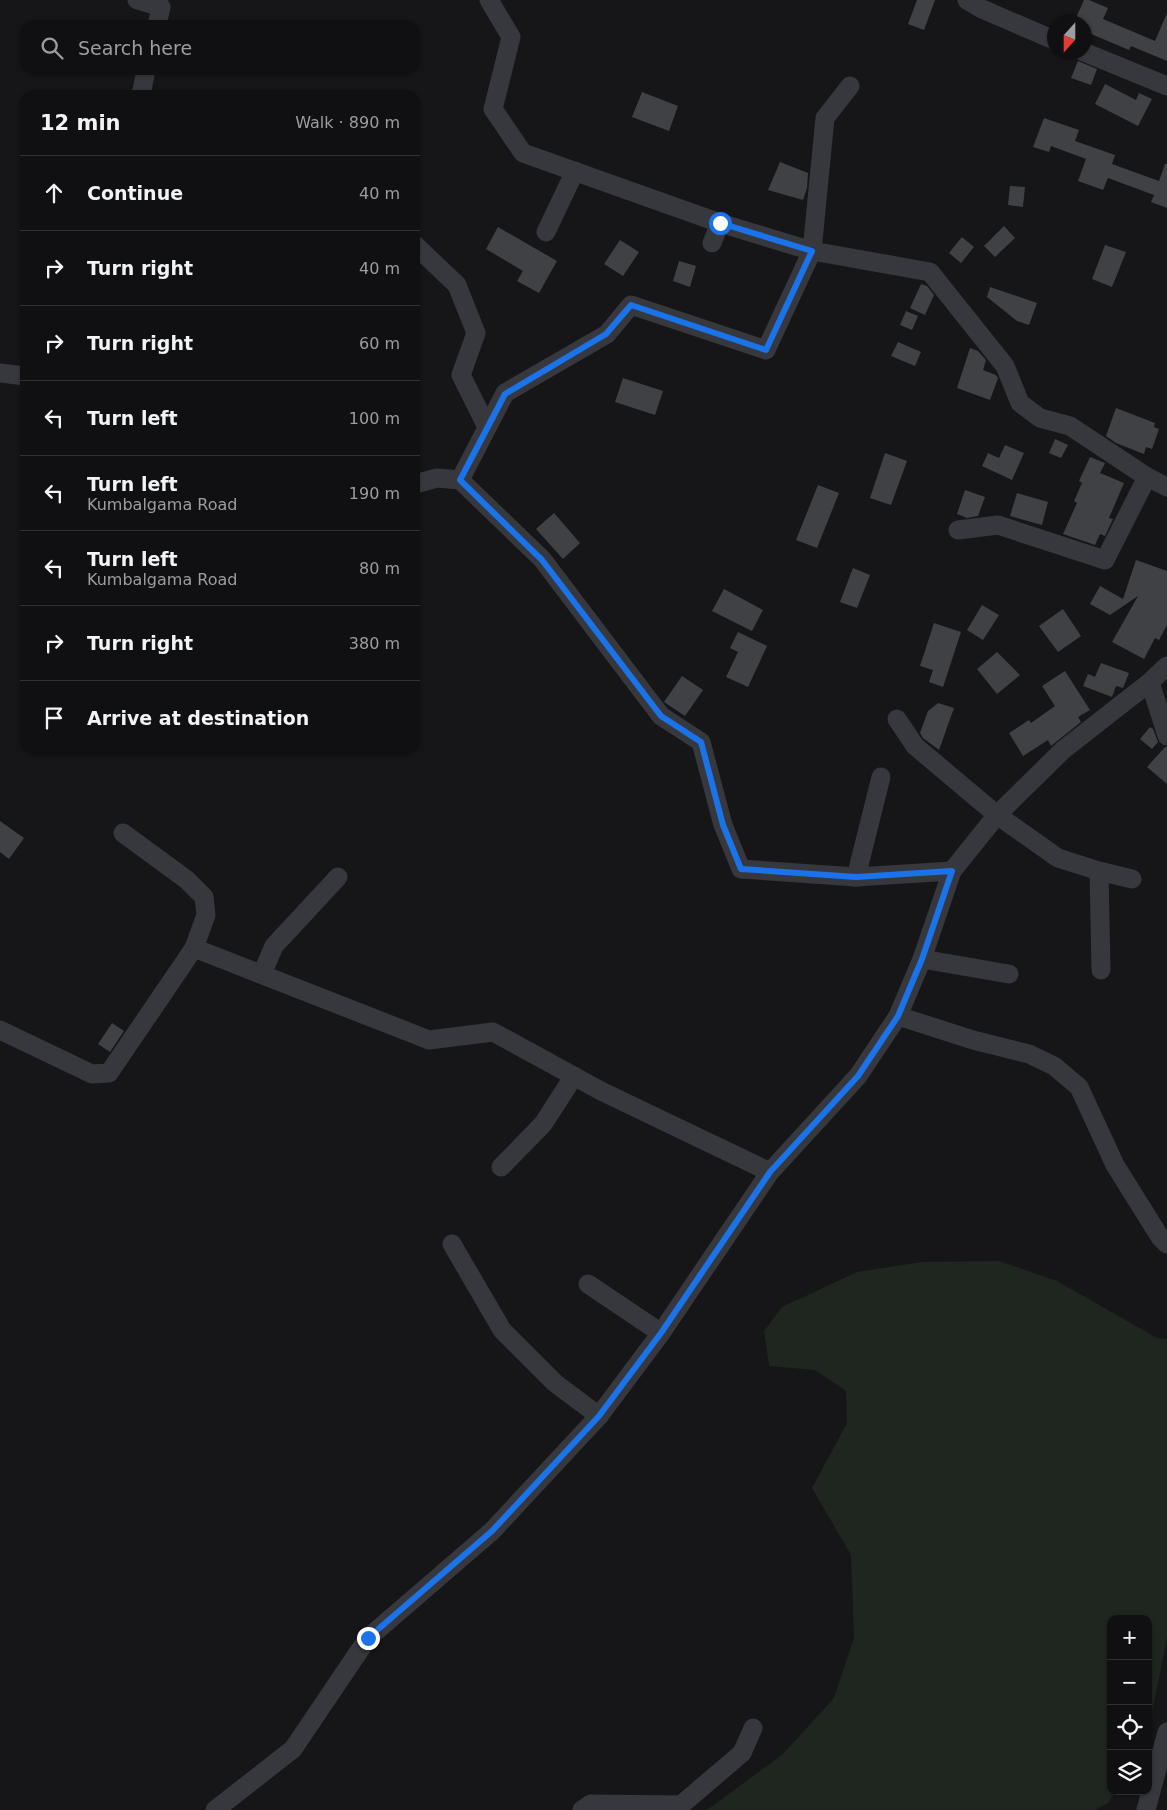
<!DOCTYPE html>
<html lang="en">
<head>
<meta charset="utf-8">
<style>
  :root { --surface:#101012; --page:#19191b; --text:#f1f3f6; --muted:#9c9d9f; --line:#303032 }
  body { margin:0; font-family:"DejaVu Sans",sans-serif; background:var(--page); color:var(--text) }
  .controls { position:absolute; right:15px; bottom:15px; display:grid; overflow:hidden; border-radius:10px; box-shadow:0 1px 4px #0004 }
  .controls button { width:45px; height:45px; display:grid; place-items:center; padding:0; border:0; border-bottom:1px solid var(--line); background:var(--surface); color:var(--text); font:25px sans-serif }
  .compass { position:absolute; left:1047px; top:15px; width:45px; height:45px; border-radius:50%; background:var(--surface); box-shadow:0 1px 4px #0004; rotate:201deg }
  .stop { position:absolute; width:15px; height:15px; margin:-11px; border:4px solid #1a73e8; border-radius:50%; background:#fff }
  .stop.end { background:#1a73e8; border-color:#fff; box-shadow:0 1px 5px #0008 }
  .list { margin:0; padding:0; list-style:none }
  h2 { display:flex; justify-content:space-between; align-items:center; height:65px; margin:0; padding:0 20px; font-size:21px }
  h2 small { font-size:16px; font-weight:400; color:var(--muted) }
  .list li { display:grid; grid-template-columns:32px 1fr auto; gap:15px; align-items:center; box-sizing:border-box; height:75px; padding:0 20px; border-top:1px solid var(--line) }
  .list b { display:block; font-size:19px; white-space:nowrap }
  .list p { margin:0; font-size:16px; white-space:nowrap; color:var(--muted) }
  .list em { font-size:16px; font-style:normal; color:var(--muted) }
  .icon { flex:none; width:28px; height:28px; fill:none; stroke:currentColor; stroke-width:2; stroke-linecap:round; stroke-linejoin:round }
  .map { position:relative; flex:none; width:1167px; height:1810px; overflow:hidden }
  .search { position:absolute; background:var(--surface); box-shadow:0 1px 4px #0004; left:20px; top:20px; width:400px; height:55px; display:flex; align-items:center; gap:12px; box-sizing:border-box; padding:0 18px; border-radius:15px; color:var(--muted); font-size:19px }
  .panel { position:absolute; background:var(--surface); box-shadow:0 1px 4px #0004; left:20px; top:90px; width:400px; height:665px; border-radius:15px }
  .map>svg:first-child { display:block }
</style>
</head>
<body>
<div class="map">
<svg width="1167" height="1810" viewBox="0 0 1167 1810">
  <rect width="100%" height="100%" fill="#161618"/>
  <polygon fill="#1e261f" points="999,1261 1057,1281 1157,1338 1167,1339 1167,1638 1148,1733 1148,1619 1111,1619 1111,1791 1116,1791 1108,1803 1095,1810 707,1810 783,1754 834,1698 854,1638 851,1555 812,1488 847,1423 846,1391 815,1370 769,1366 764,1331 782,1307 857,1272 922,1262"/>
  <g fill="#404145">
    <polygon points="917,0 935,0 924,30 908,24"/>
    <polygon points="1084,0 1089,0 1108,8 1103,19 1155,41 1167,13 1167,61 1131,46 1129,50 1084,31 1084,22 1074,22"/>
    <polygon points="1078,61 1097,69 1091,85 1071,78"/>
    <polygon points="1105,84 1136,100 1139,93 1152,99 1138,126 1095,104"/>
    <polygon points="642,92 678,106 669,131 632,117"/>
    <polygon points="1044,118 1079,130 1075,141 1115,155 1112,164 1159,181 1165,164 1167,164 1167,208 1151,202 1154,195 1108,178 1103,190 1078,181 1086,159 1051,146 1049,152 1033,147"/>
    <polygon points="780,162 808,173 807,188 803,200 768,190"/>
    <polygon points="1010,186 1025,187 1023,207 1008,205"/>
    <polygon points="1004,226 1015,238 995,257 984,246"/>
    <polygon points="498,227 557,261 539,293 517,281 523,271 486,249"/>
    <polygon points="962,237 974,247 961,263 949,253"/>
    <polygon points="620,240 639,252 623,276 604,264"/>
    <polygon points="1105,245 1126,252 1112,287 1092,279"/>
    <polygon points="679,261 696,266 690,287 673,281"/>
    <polygon points="921,284 927,286 934,295 925,315 910,308"/>
    <polygon points="990,287 1037,303 1029,325 1017,321 987,297"/>
    <polygon points="906,311 918,316 912,330 900,325"/>
    <polygon points="898,342 921,352 915,366 891,356"/>
    <polygon points="970,348 978,351 986,360 983,370 996,375 998,378 990,400 957,388"/>
    <polygon points="623,378 663,391 655,415 615,402"/>
    <polygon points="1116,408 1155,423 1154,427 1159,429 1152,449 1146,447 1144,454 1116,443 1106,436"/>
    <polygon points="1055,439 1068,445 1061,458 1049,453"/>
    <polygon points="1005,445 1024,453 1012,480 982,466 988,453 999,458"/>
    <polygon points="885,453 907,461 891,505 870,498"/>
    <polygon points="1090,457 1105,463 1100,473 1124,483 1109,518 1113,519 1105,536 1100,534 1095,545 1063,534 1077,503 1074,501 1082,483 1079,481"/>
    <polygon points="818,485 839,493 817,548 796,540"/>
    <polygon points="965,490 985,497 978,516 967,518 957,514"/>
    <polygon points="1017,493 1048,502 1042,525 1010,516"/>
    <polygon points="554,513 580,543 563,559 536,529"/>
    <polygon points="1136,560 1167,571 1167,625 1159,640 1155,638 1144,659 1112,642 1138,596 1110,615 1090,604 1100,586 1123,599"/>
    <polygon points="853,568 870,575 857,608 840,602"/>
    <polygon points="724,589 763,610 752,631 712,611"/>
    <polygon points="982,605 999,615 983,640 967,630"/>
    <polygon points="1063,609 1081,636 1058,652 1039,626"/>
    <polygon points="934,623 961,632 943,687 929,682 933,670 920,666"/>
    <polygon points="738,632 767,646 748,687 726,677 738,652 730,648"/>
    <polygon points="997,652 1020,675 997,694 977,669"/>
    <polygon points="1101,663 1129,673 1123,688 1116,686 1112,697 1083,686 1088,674 1095,677"/>
    <polygon points="1065,671 1090,710 1078,717 1081,722 1051,746 1048,740 1023,756 1009,733 1029,720 1031,723 1055,706 1042,686"/>
    <polygon points="682,676 703,690 685,716 664,702"/>
    <polygon points="938,703 954,708 939,750 923,738 920,733 928,711"/>
    <polygon points="1150,727 1153,729 1158,742 1152,749 1140,739"/>
    <polygon points="1165,747 1167,747 1167,784 1147,767"/>
    <polygon points="0,821 24,838 9,859 0,852"/>
    <polygon points="112,1023 124,1031 110,1052 98,1044"/>
  </g>
  <g fill="none" stroke-linecap="round" stroke-linejoin="round">
    <g stroke="#37383d" stroke-width="19">
      <polyline points="137,0 161,7 157,25"/>
      <polyline points="489,0 511,37 493,109 523,153 720,223"/>
      <polyline points="967,0 982,9 1054,40"/>
      <polyline points="1084,52 1167,86"/>
      <polyline points="850,86 825,118 812,251 930,272 1005,366 1020,403 1040,418 1070,426 1147,477 1167,487"/>
      <polyline points="141,95 146,70"/>
      <polyline points="546,232 575,171"/>
      <polyline points="415,245 457,285 476,333 461,375 487,427"/>
      <polyline points="0,373 25,376"/>
      <polyline points="460,480 505,393 607,334 631,305 766,350 812,251 720,223 712,243"/>
      <polyline points="415,484 437,478 460,480 542,559 661,716 701,742 723,825 741,869 856,877 952,871"/>
      <polyline points="958,530 998,525 1105,560 1147,477"/>
      <polyline points="1150,682 1167,736"/>
      <polyline points="897,719 915,746 997,815 1058,858 1099,871 1132,879"/>
      <polyline points="123,833 187,880 204,897 206,915 194,948"/>
      <polyline points="1099,871 1101,970"/>
      <polyline points="856,877 881,777"/>
      <polyline points="922,959 1009,974"/>
      <polyline points="262,974 274,946 338,877"/>
      <polyline points="898,1016 973,1040 1029,1054 1054,1066 1079,1087 1115,1165 1160,1237 1167,1244"/>
      <polyline points="0,1030 92,1074 109,1073 194,948 429,1040 493,1032 601,1091 770,1172"/>
      <polyline points="501,1167 543,1124 574,1076"/>
      <polyline points="452,1244 502,1330 555,1383 599,1416"/>
      <polyline points="588,1284 661,1333"/>
      <polyline points="215,1810 293,1749 368,1638 492,1531 599,1416 661,1333 770,1172 858,1076 898,1016 922,959 952,871 997,815 1063,750 1150,682 1167,666"/>
      <polyline points="582,1810 591,1804 681,1805 742,1753 753,1728"/>
      <polyline points="1146,1810 1167,1732"/>
    </g>
  </g>
  <g fill="none" stroke-linecap="round" stroke-linejoin="round">
    <polyline stroke="#1a73e8" stroke-width="6" points="368,1638 492,1531 599,1416 661,1333 770,1172 858,1076 898,1016 922,959 952,871 856,877 741,869 723,825 701,742 661,716 542,560 460,480 505,394 606,334 631,305 766,350 812,251 720,223"/>
  </g>
</svg>
<div class="controls">
<button>+</button>
<button>−</button>
<button><svg class="icon" aria-label="locate" viewBox="0 0 24 24"><circle cx="12" cy="12" r="6"/><path d="M12 2v4M12 18v4M2 12h4M18 12h4"/></svg></button>
<button><svg class="icon" aria-label="layers" viewBox="0 0 24 24"><path d="M12 4l9 5-9 5-9-5zM3 14l9 5 9-5"/></svg></button>
</div>
<svg class="compass" viewBox="-18 -18 36 36"><path d="M0-13l5 13h-10z" fill="#e53935"/><path d="M0 13l5-13h-10z" fill="#9c9d9f"/></svg>
<div class="stop" style="left:720px;top:223px"></div>
<div class="stop end" style="left:368px;top:1638px"></div>
<div class="search"><svg class="icon" aria-label="search" viewBox="0 0 24 24"><circle cx="10" cy="10" r="6"/><path d="M15 15l6 6"/></svg>Search here</div>
<section class="panel">
<h2>12 min<small>Walk · 890 m</small></h2>
<ul class="list">
<li><svg class="icon" aria-label="ahead" viewBox="0 0 24 24"><path d="M12 20V5M6 11l6-6 6 6"/></svg><div><b>Continue</b></div><em>40 m</em></li>
<li><svg class="icon" aria-label="right" viewBox="0 0 24 24"><path d="M7 20v-9h11M14 6l5 5-5 5"/></svg><div><b>Turn right</b></div><em>40 m</em></li>
<li><svg class="icon" aria-label="right" viewBox="0 0 24 24"><path d="M7 20v-9h11M14 6l5 5-5 5"/></svg><div><b>Turn right</b></div><em>60 m</em></li>
<li><svg class="icon" aria-label="left" viewBox="0 0 24 24"><path d="M17 20v-9H6M10 6l-5 5 5 5"/></svg><div><b>Turn left</b></div><em>100 m</em></li>
<li><svg class="icon" aria-label="left" viewBox="0 0 24 24"><path d="M17 20v-9H6M10 6l-5 5 5 5"/></svg><div><b>Turn left</b><p>Kumbalgama Road</p></div><em>190 m</em></li>
<li><svg class="icon" aria-label="left" viewBox="0 0 24 24"><path d="M17 20v-9H6M10 6l-5 5 5 5"/></svg><div><b>Turn left</b><p>Kumbalgama Road</p></div><em>80 m</em></li>
<li><svg class="icon" aria-label="right" viewBox="0 0 24 24"><path d="M7 20v-9h11M14 6l5 5-5 5"/></svg><div><b>Turn right</b></div><em>380 m</em></li>
<li><svg class="icon" aria-label="arrive" viewBox="0 0 24 24"><path d="M6 21V4h12l-3 4 3 4H6"/></svg><div><b>Arrive at destination</b></div></li>
</ul>
</section>
</div>
</body>
</html>
